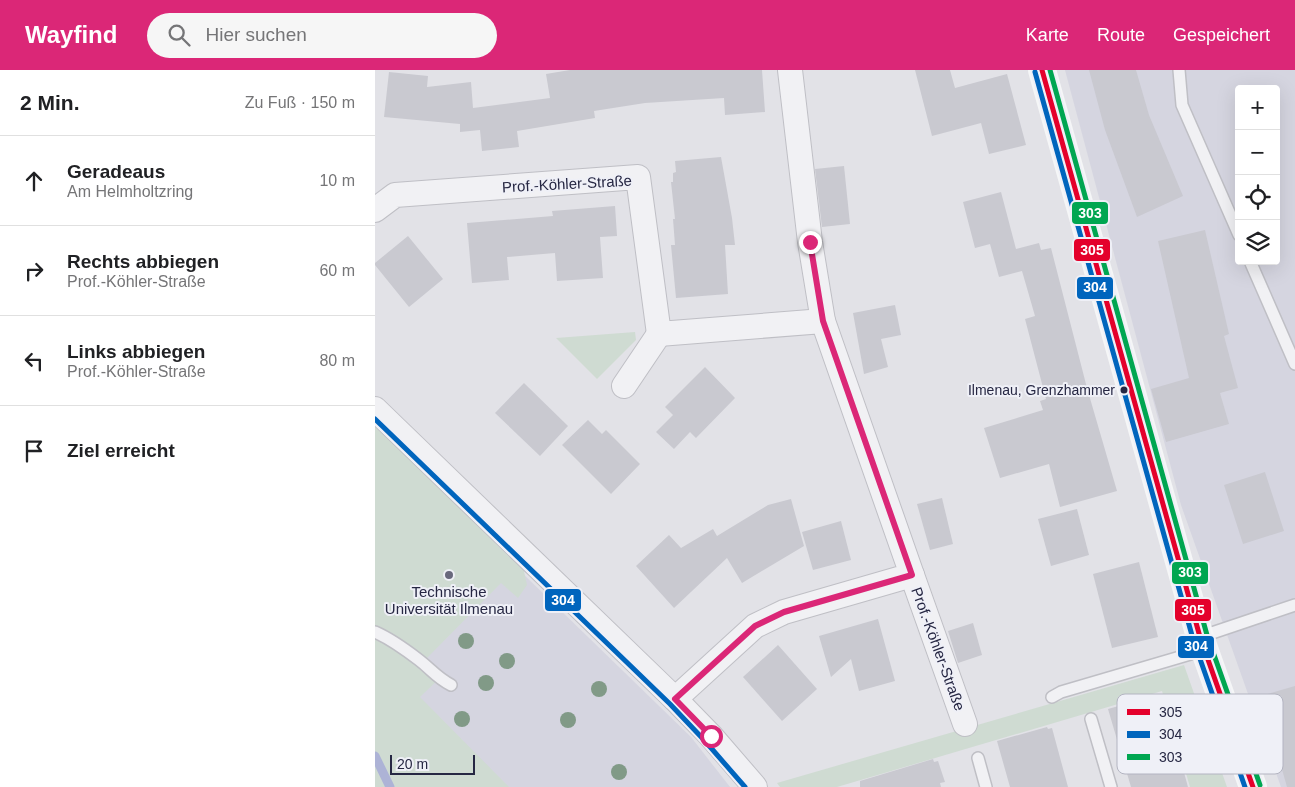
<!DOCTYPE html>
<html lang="de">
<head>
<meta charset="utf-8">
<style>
  :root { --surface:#fff; --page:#f6f6f6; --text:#202124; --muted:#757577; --line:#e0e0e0; --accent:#db2777 }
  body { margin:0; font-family:Helvetica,sans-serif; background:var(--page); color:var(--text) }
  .controls { position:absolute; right:15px; top:15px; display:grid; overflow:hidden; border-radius:5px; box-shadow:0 5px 20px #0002 }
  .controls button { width:45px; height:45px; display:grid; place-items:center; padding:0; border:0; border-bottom:1px solid var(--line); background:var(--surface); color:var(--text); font:25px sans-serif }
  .scale { position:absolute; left:15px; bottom:12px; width:85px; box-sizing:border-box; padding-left:5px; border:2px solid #262743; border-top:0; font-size:14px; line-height:18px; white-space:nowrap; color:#262743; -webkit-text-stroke:4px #eff0f7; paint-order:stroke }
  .stop { position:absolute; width:15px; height:15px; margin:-11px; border:4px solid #db2777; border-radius:50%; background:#fff }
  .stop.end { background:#db2777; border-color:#fff; box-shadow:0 1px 5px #0008 }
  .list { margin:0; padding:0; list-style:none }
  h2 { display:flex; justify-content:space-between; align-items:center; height:65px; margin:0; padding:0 20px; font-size:21px }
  h2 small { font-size:16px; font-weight:400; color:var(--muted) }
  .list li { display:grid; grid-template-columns:32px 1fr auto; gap:15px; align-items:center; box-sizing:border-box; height:90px; padding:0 20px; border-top:1px solid var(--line) }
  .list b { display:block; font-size:19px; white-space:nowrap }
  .list p { margin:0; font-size:16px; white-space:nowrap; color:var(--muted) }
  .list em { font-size:16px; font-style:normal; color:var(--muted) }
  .icon { flex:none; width:28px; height:28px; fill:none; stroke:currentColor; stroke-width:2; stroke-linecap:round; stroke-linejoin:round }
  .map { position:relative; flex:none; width:920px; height:717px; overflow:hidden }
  header { display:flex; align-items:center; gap:30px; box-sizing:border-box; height:70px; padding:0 25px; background:var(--accent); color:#fff }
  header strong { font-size:24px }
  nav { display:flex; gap:28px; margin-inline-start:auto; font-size:18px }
  .search { width:350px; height:45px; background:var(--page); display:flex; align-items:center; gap:12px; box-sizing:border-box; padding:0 18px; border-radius:28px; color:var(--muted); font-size:19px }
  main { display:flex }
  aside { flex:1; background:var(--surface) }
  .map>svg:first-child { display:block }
</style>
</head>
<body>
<header>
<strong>Wayfind</strong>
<div class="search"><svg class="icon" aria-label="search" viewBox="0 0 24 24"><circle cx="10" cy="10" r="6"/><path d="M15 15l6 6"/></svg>Hier suchen</div>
<nav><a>Karte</a><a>Route</a><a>Gespeichert</a></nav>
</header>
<main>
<aside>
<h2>2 Min.<small>Zu Fuß · 150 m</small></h2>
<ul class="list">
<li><svg class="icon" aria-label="ahead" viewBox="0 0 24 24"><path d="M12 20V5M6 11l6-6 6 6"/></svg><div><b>Geradeaus</b><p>Am Helmholtzring</p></div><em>10 m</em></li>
<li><svg class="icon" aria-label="right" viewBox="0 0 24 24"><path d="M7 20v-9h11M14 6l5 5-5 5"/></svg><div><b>Rechts abbiegen</b><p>Prof.-Köhler-Straße</p></div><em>60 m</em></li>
<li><svg class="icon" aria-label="left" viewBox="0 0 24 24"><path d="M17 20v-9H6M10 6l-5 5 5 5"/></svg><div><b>Links abbiegen</b><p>Prof.-Köhler-Straße</p></div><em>80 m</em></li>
<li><svg class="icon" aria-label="arrive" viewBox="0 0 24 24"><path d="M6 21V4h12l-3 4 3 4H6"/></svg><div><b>Ziel erreicht</b></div></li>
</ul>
</aside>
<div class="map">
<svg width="920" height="717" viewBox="0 0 920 717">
  <rect width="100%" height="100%" fill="#e2e2e7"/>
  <g fill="#d5d5e0" fill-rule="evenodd">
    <path d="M690,0H920V717H906L806,435ZM864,19H901V191H864Z"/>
    <polygon points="0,364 74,432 316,667 355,717 0,717"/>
  </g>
  <g fill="#cfdbd2">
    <polygon points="260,262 261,270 222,309 181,268"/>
    <polygon points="0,356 149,501 152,515 143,528 126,513 52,588 68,605 45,627 134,717 0,717"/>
    <polygon points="809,595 852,717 815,717 787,621 462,717 405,717 402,713"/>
  </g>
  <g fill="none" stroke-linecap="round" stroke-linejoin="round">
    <polyline stroke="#adb3d6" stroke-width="9" points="0,686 15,717"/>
  </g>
  <g fill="#c9c9d0">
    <polygon points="195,0 387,0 390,42 350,45 349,28 270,33 219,41 220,48 142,61 144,77 107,81 105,60 85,62 85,54 9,47 14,2 53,6 52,17 96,12 98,38 175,28 171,4"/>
    <polygon points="540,0 575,0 580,18 632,4 651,75 614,84 606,53 557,66"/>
    <polygon points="714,0 761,0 774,45 808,126 762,147 730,60"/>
    <polygon points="346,87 357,148 360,175 350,175 353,224 301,228 296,175 300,175 298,149 300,149 296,112 298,112 298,103 301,102 300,91"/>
    <polygon points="469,96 475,154 447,157 440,99"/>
    <polygon points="626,122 641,179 664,173 666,180 676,178 712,318 742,421 685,437 674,394 625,408 609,358 668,340 665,331 671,329 650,249 660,246 647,201 624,207 615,174 600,178 588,132"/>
    <polygon points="240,136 242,166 225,167 228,208 182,211 180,183 132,187 134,210 97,213 92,153 178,146 177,141"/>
    <polygon points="830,160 854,264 849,266 863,318 845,323 854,354 791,372 776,319 814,308 783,171"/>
    <polygon points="33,166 68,209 34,237 0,195 0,193"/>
    <polygon points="520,235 526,265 506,269 513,297 489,304 478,243"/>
    <polygon points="330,297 360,328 321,368 315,362 299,379 281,362 298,345 290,337"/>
    <polygon points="149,313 193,356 165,386 120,343"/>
    <polygon points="213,350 227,364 231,360 265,394 236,424 187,375"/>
    <polygon points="890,402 909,461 868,474 849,415"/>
    <polygon points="567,428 578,474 555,480 542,434"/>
    <polygon points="416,429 429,476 367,513 352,488 299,538 261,496 294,465 306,478 338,459 342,466 393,435"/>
    <polygon points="702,439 714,485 676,496 663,449"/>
    <polygon points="466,451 476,490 438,500 427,462"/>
    <polygon points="764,492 783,567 737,578 718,504"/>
    <polygon points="503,549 520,611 484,621 476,589 456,607 444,566"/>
    <polygon points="598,553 607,585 583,593 573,561"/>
    <polygon points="403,575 442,619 407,651 368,607"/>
    <polygon points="920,616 920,717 912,717 886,626"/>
    <polygon points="783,625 783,627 788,626 813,717 756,717 733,639"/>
    <polygon points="672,657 673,659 677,658 693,717 635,717 622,671"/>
    <polygon points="558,689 559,692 563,691 570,712 565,713 566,717 485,717 485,711"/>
  </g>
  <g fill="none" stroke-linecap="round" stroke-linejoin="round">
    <defs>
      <g id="lane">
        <polyline points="804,0 807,35 864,165"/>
        <polyline points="875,191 920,294"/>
        <path d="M0,562C16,569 31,580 44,590C57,600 61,607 76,615"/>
        <polyline points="825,567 920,535"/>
        <polyline points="677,627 686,622 829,580"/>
        <polyline points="716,649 736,717"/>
        <polyline points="603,688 611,717"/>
      </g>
      <g id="street">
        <polyline points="415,0 435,172 448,251"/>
        <polyline points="0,140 20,125 263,107 284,264 448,251 537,505 409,542 380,556 300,629"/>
        <polyline points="249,316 284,264"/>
        <polyline points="0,339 300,629 336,666 380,717"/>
        <polyline points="537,505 590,654"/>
      </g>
    </defs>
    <use href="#lane" stroke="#bfbfc5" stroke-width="14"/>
    <use href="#street" stroke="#bfbfc5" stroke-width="26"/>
    <use href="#lane" stroke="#f1f1f4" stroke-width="11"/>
    <use href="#street" stroke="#f1f1f4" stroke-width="24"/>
    <polyline stroke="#f5f6f7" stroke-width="28" points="667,0 825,567 878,717"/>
    <defs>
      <polyline id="bus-1" points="667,0 825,567 878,717"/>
      <g id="bus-2">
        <polyline points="660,2 818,569 870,717"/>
        <polyline points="0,349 295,634 330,671 370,717"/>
      </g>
      <polyline id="bus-3" points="675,0 832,565 885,715"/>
    </defs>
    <use href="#bus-1" stroke="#eff0f7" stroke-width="9"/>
    <use href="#bus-2" stroke="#eff0f7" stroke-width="9"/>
    <use href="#bus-3" stroke="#eff0f7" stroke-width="9"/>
    <use href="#bus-1" stroke="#e4002b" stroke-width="5"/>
    <use href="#bus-2" stroke="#0065bd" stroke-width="5"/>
    <use href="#bus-3" stroke="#00a651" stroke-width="5"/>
  </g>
  <g fill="#819a87">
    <circle cx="91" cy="571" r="8"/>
    <circle cx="132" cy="591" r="8"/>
    <circle cx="111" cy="613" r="8"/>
    <circle cx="224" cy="619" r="8"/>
    <circle cx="87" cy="649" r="8"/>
    <circle cx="193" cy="650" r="8"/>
    <circle cx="244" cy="702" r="8"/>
  </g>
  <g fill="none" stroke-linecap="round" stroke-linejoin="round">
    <polyline stroke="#db2777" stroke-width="6" points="336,666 300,629 380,556 409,542 537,505 448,251 435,172"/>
  </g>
  <circle fill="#262743" stroke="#eff0f7" stroke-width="2" cx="749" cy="320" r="4.5"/>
  <circle fill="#68687c" stroke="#eff0f7" stroke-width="2" cx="74" cy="505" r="5"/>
  <g text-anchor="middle" stroke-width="4" stroke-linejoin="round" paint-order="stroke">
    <g font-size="14" fill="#262743" stroke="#eff0f7" text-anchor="end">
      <text x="740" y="325">Ilmenau, Grenzhammer</text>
    </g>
    <g font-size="15" fill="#262743" stroke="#eff0f7">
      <text transform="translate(192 114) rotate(-3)" y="5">Prof.-Köhler-Straße</text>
      <text transform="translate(563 579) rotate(70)" y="5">Prof.-Köhler-Straße</text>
    </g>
    <g font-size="15" fill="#262743" stroke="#eff0f7">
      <text x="74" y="527">Technische<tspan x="74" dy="17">Universität Ilmenau</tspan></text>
    </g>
  </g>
  <rect x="742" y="624" width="166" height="80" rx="8" fill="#eff0f7" stroke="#b3b4c1" stroke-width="1"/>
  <rect x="752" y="639" width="23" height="6" fill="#e4002b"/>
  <rect x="752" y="661" width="23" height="7" fill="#0065bd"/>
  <rect x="752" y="684" width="23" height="6" fill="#00a651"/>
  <g font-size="14" fill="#262743">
    <text x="784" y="647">305</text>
    <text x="784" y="669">304</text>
    <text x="784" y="692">303</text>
  </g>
  <g stroke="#eff0f7" stroke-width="2">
    <rect x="696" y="131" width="38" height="24" rx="5" fill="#00a651"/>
    <rect x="698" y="168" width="38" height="24" rx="5" fill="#e4002b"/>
    <rect x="701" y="206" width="38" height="24" rx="5" fill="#0065bd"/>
    <rect x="796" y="491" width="38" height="24" rx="5" fill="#00a651"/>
    <rect x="169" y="518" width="38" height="24" rx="5" fill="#0065bd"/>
    <rect x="799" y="528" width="38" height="24" rx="5" fill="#e4002b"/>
    <rect x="802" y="565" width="38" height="24" rx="5" fill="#0065bd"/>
  </g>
  <g font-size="14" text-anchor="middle" font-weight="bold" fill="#fff">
    <text x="715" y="148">303</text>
    <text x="717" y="185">305</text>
    <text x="720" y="222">304</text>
    <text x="815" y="507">303</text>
    <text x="188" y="535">304</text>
    <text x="818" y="545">305</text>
    <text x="821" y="581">304</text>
  </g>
</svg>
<div class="controls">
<button>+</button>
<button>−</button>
<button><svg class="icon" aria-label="locate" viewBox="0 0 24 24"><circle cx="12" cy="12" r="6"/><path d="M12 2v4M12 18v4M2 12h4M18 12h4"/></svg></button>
<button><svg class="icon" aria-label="layers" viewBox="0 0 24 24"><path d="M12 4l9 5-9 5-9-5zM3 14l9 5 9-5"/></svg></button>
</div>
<div class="scale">20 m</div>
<div class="stop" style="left:336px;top:666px"></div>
<div class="stop end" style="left:435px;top:172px"></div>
</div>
</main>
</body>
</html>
